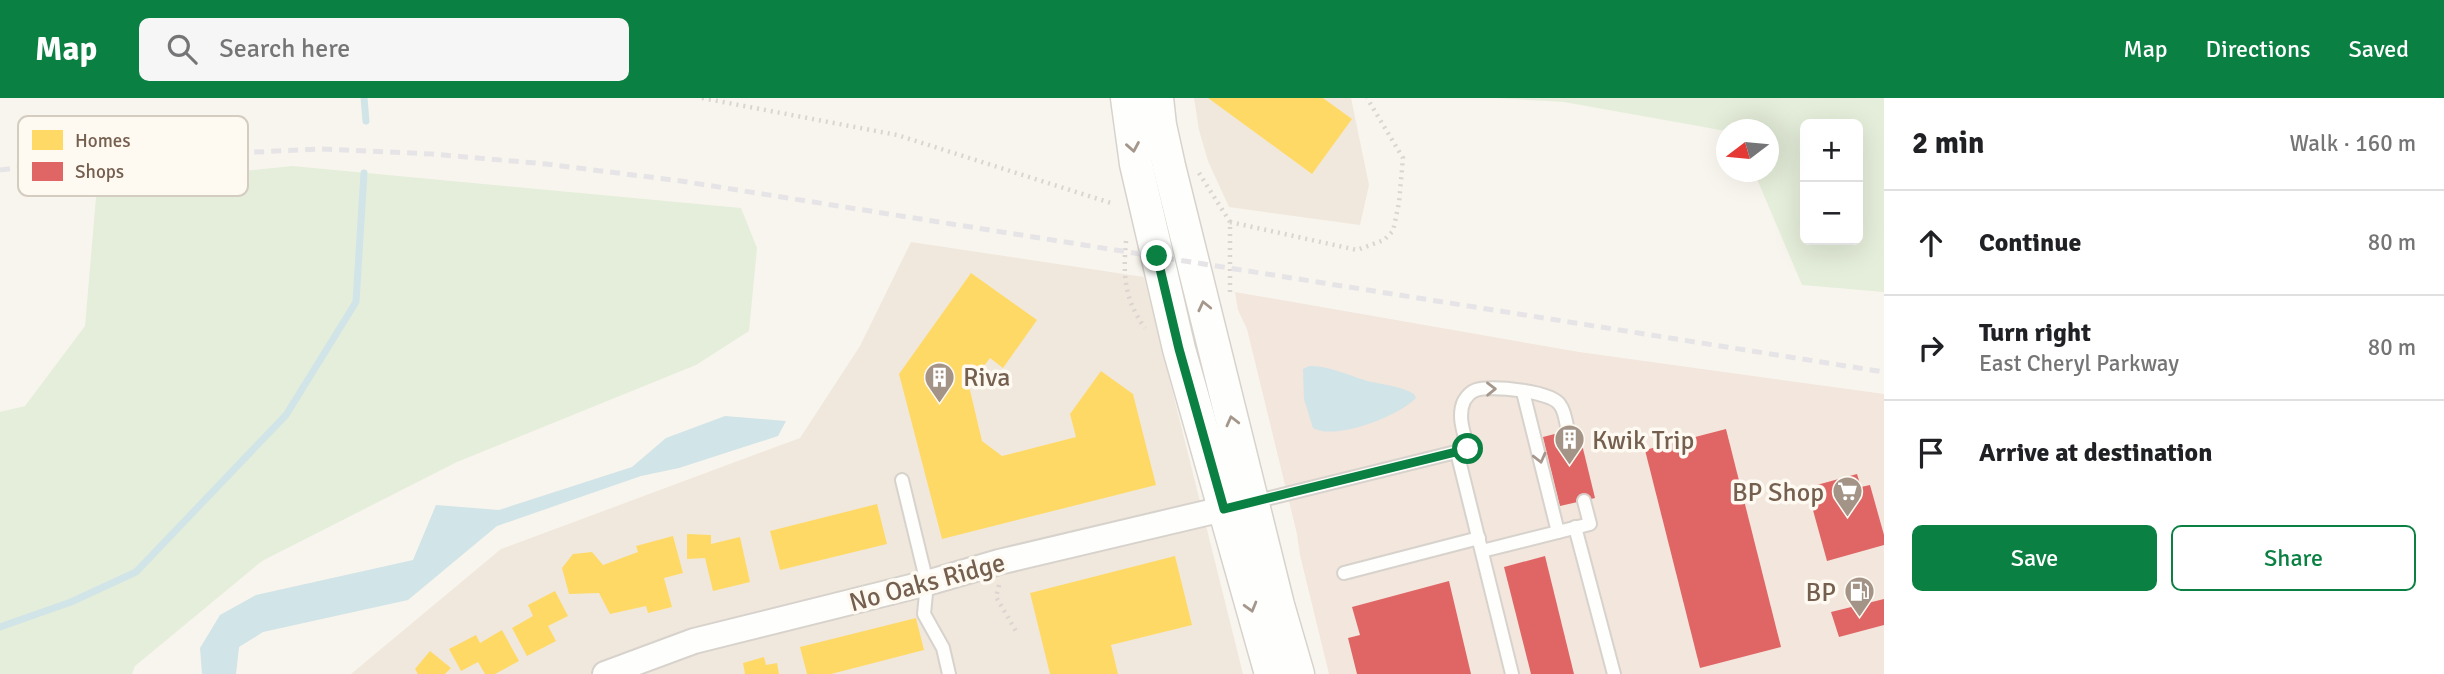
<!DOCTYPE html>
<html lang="en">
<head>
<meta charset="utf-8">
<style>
  :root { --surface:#fff; --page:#f6f6f6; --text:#202124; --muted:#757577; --line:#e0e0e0; --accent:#0b8043 }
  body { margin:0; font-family:Signika,sans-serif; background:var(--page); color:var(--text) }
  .controls { position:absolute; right:21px; top:21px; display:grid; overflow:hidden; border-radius:10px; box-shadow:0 7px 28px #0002 }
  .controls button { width:63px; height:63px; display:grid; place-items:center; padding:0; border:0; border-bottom:2px solid var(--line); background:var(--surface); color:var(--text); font:35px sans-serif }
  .compass { position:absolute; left:1716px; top:21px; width:63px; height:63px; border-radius:50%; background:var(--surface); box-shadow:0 7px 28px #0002; rotate:254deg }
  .stop { position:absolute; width:21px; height:21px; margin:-16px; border:5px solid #0b8043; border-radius:50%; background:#fff }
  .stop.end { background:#0b8043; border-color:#fff; box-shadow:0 2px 7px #0008 }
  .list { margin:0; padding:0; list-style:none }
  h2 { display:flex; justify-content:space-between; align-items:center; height:91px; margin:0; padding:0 28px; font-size:30px }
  h2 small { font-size:23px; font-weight:400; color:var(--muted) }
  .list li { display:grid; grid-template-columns:46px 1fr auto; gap:21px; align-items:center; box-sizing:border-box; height:105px; padding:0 28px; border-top:2px solid var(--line) }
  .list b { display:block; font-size:26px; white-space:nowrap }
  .list p { margin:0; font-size:23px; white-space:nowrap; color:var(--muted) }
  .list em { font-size:23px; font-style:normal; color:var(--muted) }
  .actions { display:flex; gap:14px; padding:21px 28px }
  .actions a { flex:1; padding:16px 0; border:2px solid var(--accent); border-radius:10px; text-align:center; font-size:24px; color:var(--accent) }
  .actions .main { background:var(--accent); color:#fff }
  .icon { flex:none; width:38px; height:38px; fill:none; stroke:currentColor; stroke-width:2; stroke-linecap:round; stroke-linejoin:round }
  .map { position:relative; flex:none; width:1884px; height:576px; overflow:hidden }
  header { display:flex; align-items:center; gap:42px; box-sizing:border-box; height:98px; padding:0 35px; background:var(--accent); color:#fff }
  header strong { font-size:33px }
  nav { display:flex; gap:38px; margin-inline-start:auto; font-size:24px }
  .search { width:490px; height:63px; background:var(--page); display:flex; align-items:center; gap:18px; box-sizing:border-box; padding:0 24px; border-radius:10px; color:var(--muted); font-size:26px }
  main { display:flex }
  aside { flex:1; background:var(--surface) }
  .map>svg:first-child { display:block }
</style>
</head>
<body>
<header>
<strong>Map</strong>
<div class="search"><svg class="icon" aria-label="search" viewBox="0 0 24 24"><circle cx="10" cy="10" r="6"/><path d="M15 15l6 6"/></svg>Search here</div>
<nav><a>Map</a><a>Directions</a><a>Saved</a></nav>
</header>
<main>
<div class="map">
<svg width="1884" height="576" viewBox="0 0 1884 576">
  <rect width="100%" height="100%" fill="#f8f5ee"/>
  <g fill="#f0e8dd">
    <polygon points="1194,0 1351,0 1369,87 1360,127 1229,109 1208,63 1199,32"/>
    <polygon points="911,144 1144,179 1243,576 351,576 501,451 800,340 860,248"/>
  </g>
  <polygon fill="#f2e6dd" points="1235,194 1579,254 1884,296 1884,576 1329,576 1300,457 1297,436 1247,231 1238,212"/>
  <g fill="#e5eeda" fill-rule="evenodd">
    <path d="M1494,0H1884V194L1802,187L1754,74H1769V32L1726,33L1564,4ZM1805,26H1858V142H1805Z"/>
    <polygon points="292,68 741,110 757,150 749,233 696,267 457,364 262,463 135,568 132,576 0,576 0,314 25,308 85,228 97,88"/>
  </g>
  <g fill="#d1e4e7">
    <path d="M1309,268C1328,268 1346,276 1364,282C1381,287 1399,287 1414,296L1416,300C1399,318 1335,343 1313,330L1304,301L1303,271Z"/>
    <polygon points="725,318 786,323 778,338 679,370 641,378 497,428 408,502 263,534 239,549 236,576 202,576 200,550 220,517 256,497 413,462 436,407 499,412 632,369 666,340"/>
  </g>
  <g fill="#ffd966">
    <polygon points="1208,0 1323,0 1352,21 1312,76"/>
    <polygon points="971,175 1037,222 1003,270 990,260 969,288 982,343 1002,358 1076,339 1070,316 1101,273 1133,296 1156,387 942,441 899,276"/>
    <polygon points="877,406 887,446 780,472 770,433"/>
    <polygon points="687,436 711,437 711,446 740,439 750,484 713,493 705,460 687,461"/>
    <polygon points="673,438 683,475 664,480 672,509 648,515 646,508 610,516 599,495 569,496 562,470 573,456 592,454 603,467 638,454 636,448"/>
    <polygon points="1175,458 1192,527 1111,547 1118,576 1050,576 1030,495"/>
    <polygon points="555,493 568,518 548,528 556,543 527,558 512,530 533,518 528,507"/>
    <polygon points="916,520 924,552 831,576 807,576 800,549"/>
    <polygon points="502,532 519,563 495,576 485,576 478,564 461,573 449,551 476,537 480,545"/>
    <polygon points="430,553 451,570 445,576 418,576 415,571"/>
    <polygon points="764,559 766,567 777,565 779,576 745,576 743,565"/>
  </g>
  <g fill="#e06666">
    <polygon points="1578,330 1595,400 1560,408 1543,339"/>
    <polygon points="1726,331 1781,549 1700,570 1645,352"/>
    <polygon points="1857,376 1861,389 1870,387 1884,437 1884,447 1827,463 1811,405 1817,403 1813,388"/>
    <polygon points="1545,458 1574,576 1531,576 1504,469"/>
    <polygon points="1449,483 1471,576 1357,576 1348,540 1360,537 1352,509"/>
    <polygon points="1884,501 1884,527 1839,539 1831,514"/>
  </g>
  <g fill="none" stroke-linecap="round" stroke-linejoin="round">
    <g stroke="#d1e4e7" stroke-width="7">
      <polyline points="364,0 366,23"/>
      <polyline points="0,529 71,504 136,474 286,317 356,204 364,75"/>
    </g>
    <defs>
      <g id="service">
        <polyline points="1523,294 1558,434"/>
        <polyline points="1457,354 1512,576"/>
        <polyline points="902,382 927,485 924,516 943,550 949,576"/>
        <path d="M1254,404L1468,351C1464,335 1457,318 1464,303C1467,298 1470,294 1476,292C1490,287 1552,293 1560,307C1565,313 1566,325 1568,333"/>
        <polyline points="1575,429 1614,576"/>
        <polyline points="1482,453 1590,426 1584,403"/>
        <polyline points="1344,475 1479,440"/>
      </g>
      <polyline id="minor" points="605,576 694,543 927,485 999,464 1240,407"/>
      <g id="tertiary">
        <polyline points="1127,0 1136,66 1179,251 1271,576"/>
        <polyline points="1157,0 1160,27 1169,68 1278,507 1298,576"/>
      </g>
    </defs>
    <use href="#service" stroke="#d7d2cc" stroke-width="16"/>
    <use href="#minor" stroke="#d7d2cc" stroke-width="28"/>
    <use href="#tertiary" stroke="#d7d2cc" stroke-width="35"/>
    <g stroke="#dad5d0" stroke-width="4.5" stroke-dasharray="2 5" stroke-linecap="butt">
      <polyline points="702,0 897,37 1114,106"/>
      <polyline points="1199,75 1230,124 1230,194"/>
      <polyline points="1230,124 1357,152 1384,142 1393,133 1399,105 1403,60 1367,0"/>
      <path d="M1126,143C1123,177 1124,201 1145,230"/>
      <polyline points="999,487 996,499 1016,533"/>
    </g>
    <use href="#service" stroke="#fefefc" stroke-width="12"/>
    <use href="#minor" stroke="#fefefc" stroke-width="24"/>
    <use href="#tertiary" stroke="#fefefc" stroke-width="32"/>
    <polyline stroke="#e6e4e6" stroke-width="5" stroke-dasharray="10 7" stroke-linecap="butt" points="0,72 80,62 322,51 432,56 546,66 681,83 1884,274"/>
  </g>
  <defs><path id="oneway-chevron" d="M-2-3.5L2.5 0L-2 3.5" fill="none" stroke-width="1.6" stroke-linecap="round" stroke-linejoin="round" transform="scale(1.75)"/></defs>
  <g stroke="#a5978c">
    <use href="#oneway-chevron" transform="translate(1133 49) rotate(80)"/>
    <use href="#oneway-chevron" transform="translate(1204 208) rotate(-103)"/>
    <use href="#oneway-chevron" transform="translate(1491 291) rotate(-1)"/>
    <use href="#oneway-chevron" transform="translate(1232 323) rotate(-104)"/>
    <use href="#oneway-chevron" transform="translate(1540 360) rotate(76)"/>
    <use href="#oneway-chevron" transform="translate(1251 509) rotate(74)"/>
  </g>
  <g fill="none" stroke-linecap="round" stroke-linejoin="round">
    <polyline stroke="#0b8043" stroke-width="9" points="1157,158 1179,251 1224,411 1468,351"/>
  </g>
  <defs>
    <symbol id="building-pin" viewBox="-11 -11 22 30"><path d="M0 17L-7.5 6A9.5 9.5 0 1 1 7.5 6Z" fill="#a39487" stroke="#fefaf2"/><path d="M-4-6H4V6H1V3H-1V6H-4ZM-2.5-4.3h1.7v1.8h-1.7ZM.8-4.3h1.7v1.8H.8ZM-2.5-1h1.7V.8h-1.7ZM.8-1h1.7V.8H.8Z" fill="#fff"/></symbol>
    <symbol id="supermarket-pin" viewBox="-11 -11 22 30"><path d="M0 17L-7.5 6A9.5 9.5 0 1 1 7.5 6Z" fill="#a39487" stroke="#fefaf2"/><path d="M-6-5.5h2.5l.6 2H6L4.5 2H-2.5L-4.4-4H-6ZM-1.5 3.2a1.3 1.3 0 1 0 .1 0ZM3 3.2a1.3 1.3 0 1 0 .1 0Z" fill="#fff"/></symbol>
    <symbol id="fuel-pin" viewBox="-11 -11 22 30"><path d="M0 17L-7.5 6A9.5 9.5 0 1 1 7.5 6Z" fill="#a39487" stroke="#fefaf2"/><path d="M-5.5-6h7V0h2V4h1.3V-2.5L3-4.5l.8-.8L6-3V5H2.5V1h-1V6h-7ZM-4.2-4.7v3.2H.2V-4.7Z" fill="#fff"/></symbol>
  </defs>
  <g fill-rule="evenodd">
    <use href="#building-pin" x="922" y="262" width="35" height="47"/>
    <use href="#building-pin" x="1552" y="324" width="35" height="47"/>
    <use href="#supermarket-pin" x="1830" y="376" width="35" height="47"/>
    <use href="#fuel-pin" x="1842" y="476" width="35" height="47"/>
  </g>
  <g text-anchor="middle" stroke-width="7" stroke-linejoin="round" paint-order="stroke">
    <g font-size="26" fill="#755f4f" stroke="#fefaf2" text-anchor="start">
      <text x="963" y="288">Riva</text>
      <text x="1592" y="351">Kwik Trip</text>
      <text x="1824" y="403" text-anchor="end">BP Shop</text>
      <text x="1836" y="503" text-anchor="end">BP</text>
    </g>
    <g font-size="26" fill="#755f4f" stroke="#fefaf2">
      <text transform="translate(927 484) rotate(-15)" y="9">No Oaks Ridge</text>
    </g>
  </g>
  <rect x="18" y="18" width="230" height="80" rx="10" fill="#fefaf2" stroke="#d5ccc1" stroke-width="2"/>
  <rect x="32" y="32" width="31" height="20" fill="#ffd966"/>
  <rect x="32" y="64" width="31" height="19" fill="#e06666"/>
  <g font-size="19" fill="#755f4f">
    <text x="75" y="49">Homes</text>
    <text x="75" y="80">Shops</text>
  </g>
</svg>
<div class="controls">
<button>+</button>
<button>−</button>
</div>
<svg class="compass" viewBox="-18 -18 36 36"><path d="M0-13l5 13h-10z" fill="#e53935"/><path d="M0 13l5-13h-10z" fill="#757577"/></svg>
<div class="stop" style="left:1468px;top:351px"></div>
<div class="stop end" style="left:1157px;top:158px"></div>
</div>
<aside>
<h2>2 min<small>Walk · 160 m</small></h2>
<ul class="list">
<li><svg class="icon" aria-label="ahead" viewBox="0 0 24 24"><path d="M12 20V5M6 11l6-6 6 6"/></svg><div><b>Continue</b></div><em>80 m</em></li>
<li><svg class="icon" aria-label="right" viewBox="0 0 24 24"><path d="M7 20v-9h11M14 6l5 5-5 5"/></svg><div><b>Turn right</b><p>East Cheryl Parkway</p></div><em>80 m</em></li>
<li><svg class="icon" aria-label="arrive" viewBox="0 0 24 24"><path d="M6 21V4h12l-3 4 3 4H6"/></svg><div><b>Arrive at destination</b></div></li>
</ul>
<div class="actions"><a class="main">Save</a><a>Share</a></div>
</aside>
</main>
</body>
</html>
